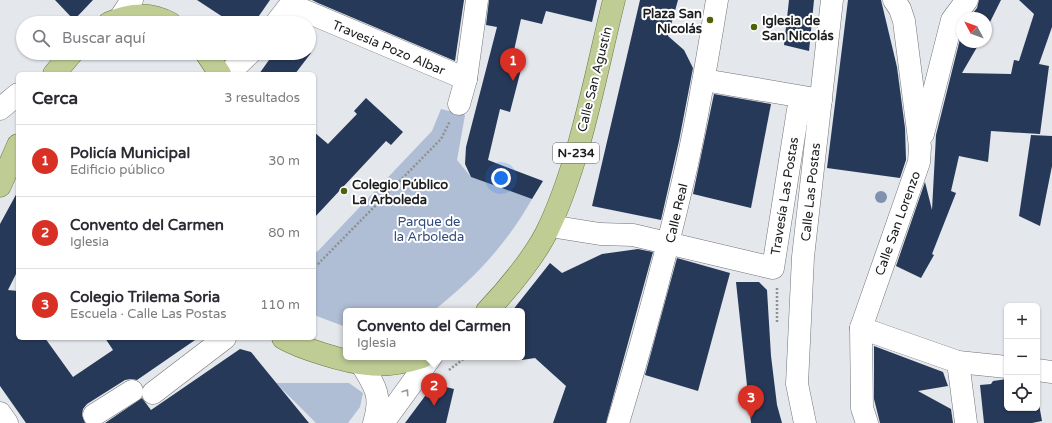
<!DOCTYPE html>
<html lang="es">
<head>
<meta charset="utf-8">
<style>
  :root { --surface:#fff; --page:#f2f2f3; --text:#2b2b33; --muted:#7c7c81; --line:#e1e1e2; --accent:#d93025 }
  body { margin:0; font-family:"Varela Round",sans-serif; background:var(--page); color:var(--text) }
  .controls { position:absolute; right:12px; bottom:12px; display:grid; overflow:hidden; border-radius:6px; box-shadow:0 1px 3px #0004 }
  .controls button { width:36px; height:36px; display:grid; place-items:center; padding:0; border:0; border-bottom:1px solid var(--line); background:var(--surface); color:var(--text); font:20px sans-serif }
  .compass { position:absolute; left:956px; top:12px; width:36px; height:36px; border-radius:50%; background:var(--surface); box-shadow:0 1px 3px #0004; rotate:311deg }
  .you { position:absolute; left:501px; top:178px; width:14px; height:14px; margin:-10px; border:3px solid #fff; border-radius:50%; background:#1a73e8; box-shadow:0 0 0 6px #1a73e833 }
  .badge { display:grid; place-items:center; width:26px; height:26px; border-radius:50%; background:var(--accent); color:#fff; font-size:13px; font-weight:700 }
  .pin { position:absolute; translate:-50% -33px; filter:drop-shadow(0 1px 2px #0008) }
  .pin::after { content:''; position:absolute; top:21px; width:14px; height:12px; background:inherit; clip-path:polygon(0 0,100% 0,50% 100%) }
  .popup { position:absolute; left:343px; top:308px; width:182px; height:52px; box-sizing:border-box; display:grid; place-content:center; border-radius:6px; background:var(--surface); filter:drop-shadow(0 1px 3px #0005); font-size:13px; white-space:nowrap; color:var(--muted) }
  .popup b { font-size:15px; color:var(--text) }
  .popup::after { content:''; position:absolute; left:50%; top:100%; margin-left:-8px; border:8px solid transparent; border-top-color:var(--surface) }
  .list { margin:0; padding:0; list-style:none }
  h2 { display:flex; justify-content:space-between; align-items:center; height:52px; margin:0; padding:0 16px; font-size:17px }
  h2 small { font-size:13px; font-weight:400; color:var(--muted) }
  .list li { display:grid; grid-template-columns:26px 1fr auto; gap:12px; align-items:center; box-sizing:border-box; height:72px; padding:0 16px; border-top:1px solid var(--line) }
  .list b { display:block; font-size:15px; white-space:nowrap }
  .list p { margin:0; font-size:13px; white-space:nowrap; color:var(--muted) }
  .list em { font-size:13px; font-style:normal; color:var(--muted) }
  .icon { flex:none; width:22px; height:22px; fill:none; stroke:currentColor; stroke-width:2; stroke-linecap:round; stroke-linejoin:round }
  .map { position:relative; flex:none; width:1052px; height:423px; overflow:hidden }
  .search { position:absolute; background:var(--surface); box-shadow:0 1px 3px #0004; left:16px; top:16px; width:300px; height:44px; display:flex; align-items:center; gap:10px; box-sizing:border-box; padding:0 14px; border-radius:22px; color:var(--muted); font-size:15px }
  .panel { position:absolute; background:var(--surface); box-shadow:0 1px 3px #0004; left:16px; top:72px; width:300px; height:268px; border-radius:6px }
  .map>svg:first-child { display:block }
</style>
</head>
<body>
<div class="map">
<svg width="1052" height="423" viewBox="0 0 1052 423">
  <rect width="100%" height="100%" fill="#e4e7eb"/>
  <g fill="#afbdd5">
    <path d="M441,109L465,115L457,160L471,177L532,199C506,245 475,278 433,311H346V327L314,315V253L318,251L432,131Z"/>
    <polygon points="276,383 349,383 363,393 360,407 348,423 316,423"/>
  </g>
  <g fill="#273959">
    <polygon points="55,0 93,0 74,20"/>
    <polygon points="197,0 270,0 254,23 232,23"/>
    <polygon points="312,0 464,0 455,61 318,3"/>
    <polygon points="489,0 597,0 592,22 546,11 542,24 521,19 513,55 524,58 510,112 500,109 488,160 543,181 532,199 471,177 465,164 466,147 497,27 486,25"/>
    <polygon points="640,0 678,0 668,36 684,50 693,68 679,141 661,220 592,206"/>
    <polygon points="789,0 814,0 809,51 784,45"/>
    <polygon points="848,0 881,0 897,67 905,128 906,160 900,178 827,168"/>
    <polygon points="979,0 1001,0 986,30 986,18 969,18 977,8"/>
    <polygon points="1019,0 1052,0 1052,27 1039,64 1049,66 1040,134 991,131 988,162 959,156 951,191 956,193 932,254 934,255 921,278 896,266 925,182 932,210 936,135 962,31 962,42 980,42 962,73 1011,74 1014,60 1019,61 1034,14"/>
    <polygon points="274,53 311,53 295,74 259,74"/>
    <polygon points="714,94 771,104 751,208 693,194"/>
    <polygon points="366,98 403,132 391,145 386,141 314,218 314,132 328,144 357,114 354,111"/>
    <polygon points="1031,135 1052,136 1052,166 1040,226 1019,216"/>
    <polygon points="18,191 18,270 8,290 18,291 18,338 45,338 73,377 113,350 105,338 198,338 137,380 131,379 125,380 87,404 83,409 82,415 85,423 26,423 0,386 0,224"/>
    <polygon points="638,249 653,252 606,423 553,423 566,386 535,358 522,360 522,311 512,311 550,263 562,273 602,254"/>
    <polygon points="677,258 730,273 698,391 645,375"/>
    <polygon points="736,282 759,282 767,290 771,356 777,405 782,423 751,423"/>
    <polygon points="874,346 943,372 948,386 918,391 951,409 953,423 880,423 874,399"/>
    <polygon points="240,349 251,352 309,423 105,423 142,398 151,410"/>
    <polygon points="1007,379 1007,408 1037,408 1037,393 1042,421 1032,423 984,423 980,385 991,384 993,381"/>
    <polygon points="434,384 454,389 446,423 405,423"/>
  </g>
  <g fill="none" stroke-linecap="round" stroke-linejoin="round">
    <defs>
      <g id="minor">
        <polyline points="291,5 466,79"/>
        <polyline points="120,18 132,0"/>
        <polyline points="276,23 294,0"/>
        <polyline points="228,74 250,53"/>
        <polyline points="704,80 821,100"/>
        <polyline points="459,104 466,79 477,0"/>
        <polyline points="0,109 18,94"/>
        <polyline points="923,134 952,20 967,0"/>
        <polyline points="550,226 600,234 633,235 773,268 798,110 819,111"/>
        <polyline points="861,328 958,362 1007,367"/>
        <polyline points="958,362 966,423"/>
        <path d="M362,365C376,387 382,397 374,423"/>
        <polyline points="1037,370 1052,372"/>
        <polyline points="153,393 225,338"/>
        <polyline points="0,413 7,423"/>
        <polyline points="94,415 132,391"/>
        <polyline points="383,423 431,357"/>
        <path d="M618,423C644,337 667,252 687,164C699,110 708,55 717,0"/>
        <polyline points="805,423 797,384 803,257 832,0"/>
        <polyline points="867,423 862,408 861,328 919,162 920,147 904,21 900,9 894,0"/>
      </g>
      <g id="major">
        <path d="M109,23C129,14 150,12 170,23"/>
        <polyline points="206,53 220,74"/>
        <polyline points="54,74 72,53"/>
        <polyline points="0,186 18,145"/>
        <path d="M487,311C508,289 538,253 550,225C581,158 596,72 614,0"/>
        <path d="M283,338C295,345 310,350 323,354C360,366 385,369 422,357"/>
      </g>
    </defs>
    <use href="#minor" stroke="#717377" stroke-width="23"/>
    <use href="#major" stroke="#6a793e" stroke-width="23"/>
    <g stroke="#8e9093" stroke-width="2.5" stroke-dasharray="2 2" stroke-linecap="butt">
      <polyline points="179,53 186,57"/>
      <polyline points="314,265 318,264 441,139 450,121"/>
      <polyline points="777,288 777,323"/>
      <polyline points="449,370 466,357"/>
    </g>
    <use href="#minor" stroke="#fff" stroke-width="22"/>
    <use href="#major" stroke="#bfcd95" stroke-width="22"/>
  </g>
  <circle fill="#8091ae" cx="881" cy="197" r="6"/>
  <defs><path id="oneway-chevron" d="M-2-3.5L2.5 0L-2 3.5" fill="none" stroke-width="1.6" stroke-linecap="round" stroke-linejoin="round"/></defs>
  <use stroke="#989999" href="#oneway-chevron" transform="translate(406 392) rotate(-56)"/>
  <g fill="#4f6106" stroke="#fff" stroke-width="1.5">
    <circle cx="710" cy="20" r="4"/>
    <circle cx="754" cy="27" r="4"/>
    <circle cx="344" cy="191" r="4"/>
  </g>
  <g text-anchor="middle" stroke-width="4" stroke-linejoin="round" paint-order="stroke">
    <rect fill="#fff" stroke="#5f6061" stroke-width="1" x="553" y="143" width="46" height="20" rx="3"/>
    <g font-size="12" font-weight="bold" fill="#1b1c1d">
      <text x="576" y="157">N-234</text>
    </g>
    <g font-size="13" font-weight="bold" fill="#1b1c1d" stroke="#fff" text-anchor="start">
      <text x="702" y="18" text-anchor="end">Plaza San<tspan x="702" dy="15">Nicolás</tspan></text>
      <text x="762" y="25">Iglesia de<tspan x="762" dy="15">San Nicolás</tspan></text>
      <text x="352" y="189">Colegio Público<tspan x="352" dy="15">La Arboleda</tspan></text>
    </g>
    <g font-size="13" fill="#1b1c1d" stroke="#fff">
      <text transform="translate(389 47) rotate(23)" y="5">Travesía Pozo Albar</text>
      <text transform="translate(594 79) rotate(-76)" y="5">Calle San Agustín</text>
      <text transform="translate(810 192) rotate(-84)" y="5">Calle Las Postas</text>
      <text transform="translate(784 196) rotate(-81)" y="5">Travesía Las Postas</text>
      <text transform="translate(676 213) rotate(-77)" y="5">Calle Real</text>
      <text transform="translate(897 223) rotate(-70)" y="5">Calle San Lorenzo</text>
    </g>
    <g font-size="13" fill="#2f4b7d" stroke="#fff">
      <text x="429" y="226">Parque de<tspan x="429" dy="15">la Arboleda</tspan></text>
    </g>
  </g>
</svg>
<div class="controls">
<button>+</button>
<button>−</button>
<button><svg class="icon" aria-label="locate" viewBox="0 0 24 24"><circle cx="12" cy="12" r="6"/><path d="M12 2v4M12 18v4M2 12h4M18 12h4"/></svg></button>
</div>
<svg class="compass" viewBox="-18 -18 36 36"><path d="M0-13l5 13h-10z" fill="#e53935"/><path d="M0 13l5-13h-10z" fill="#7c7c81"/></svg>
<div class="you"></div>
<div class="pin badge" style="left:513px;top:81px">1</div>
<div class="pin badge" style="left:434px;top:406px">2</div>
<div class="popup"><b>Convento del Carmen</b>Iglesia</div>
<div class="pin badge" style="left:751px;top:418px">3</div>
<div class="search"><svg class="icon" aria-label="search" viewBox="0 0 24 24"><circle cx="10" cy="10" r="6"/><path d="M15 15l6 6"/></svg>Buscar aquí</div>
<section class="panel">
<h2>Cerca<small>3 resultados</small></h2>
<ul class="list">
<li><span class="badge">1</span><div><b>Policía Municipal</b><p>Edificio público</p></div><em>30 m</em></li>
<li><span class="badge">2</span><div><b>Convento del Carmen</b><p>Iglesia</p></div><em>80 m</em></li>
<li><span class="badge">3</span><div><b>Colegio Trilema Soria</b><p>Escuela · Calle Las Postas</p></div><em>110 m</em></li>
</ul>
</section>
</div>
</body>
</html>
